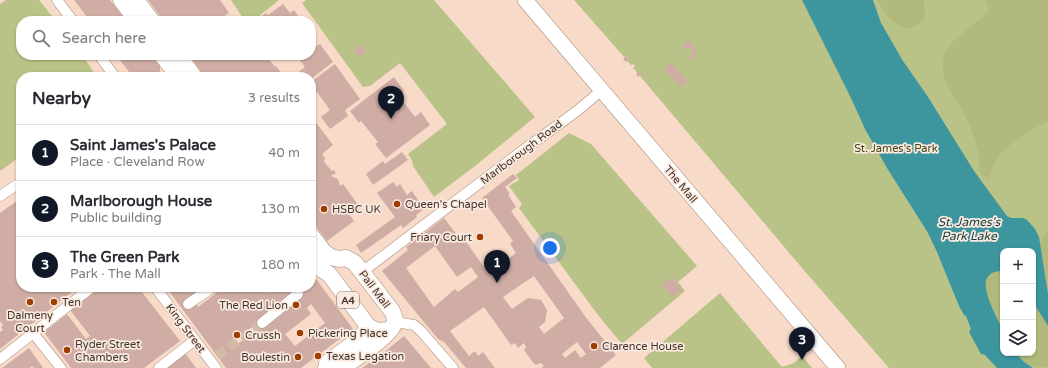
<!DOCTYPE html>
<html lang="en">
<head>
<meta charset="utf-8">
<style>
  :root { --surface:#fff; --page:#f2f2f3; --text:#2b2b33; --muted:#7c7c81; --line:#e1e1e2; --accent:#111827 }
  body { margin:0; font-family:"Varela Round",sans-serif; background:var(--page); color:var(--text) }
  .controls { position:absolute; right:12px; bottom:12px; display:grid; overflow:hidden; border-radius:8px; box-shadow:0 1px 3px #0004 }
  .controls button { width:36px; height:36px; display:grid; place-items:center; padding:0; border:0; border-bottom:1px solid var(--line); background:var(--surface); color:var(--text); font:20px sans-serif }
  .you { position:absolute; left:550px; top:248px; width:14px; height:14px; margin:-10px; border:3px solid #fff; border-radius:50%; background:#1a73e8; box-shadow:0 0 0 6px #1a73e833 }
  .badge { display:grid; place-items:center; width:26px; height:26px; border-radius:50%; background:var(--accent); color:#fff; font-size:13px; font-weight:700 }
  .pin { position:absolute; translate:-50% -33px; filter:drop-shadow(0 1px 2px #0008) }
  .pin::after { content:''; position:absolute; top:21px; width:14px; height:12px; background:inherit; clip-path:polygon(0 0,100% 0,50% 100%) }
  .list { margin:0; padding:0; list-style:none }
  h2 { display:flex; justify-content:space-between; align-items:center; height:52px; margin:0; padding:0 16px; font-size:17px }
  h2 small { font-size:13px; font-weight:400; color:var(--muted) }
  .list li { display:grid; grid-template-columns:26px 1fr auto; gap:12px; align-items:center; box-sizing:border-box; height:56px; padding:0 16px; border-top:1px solid var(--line) }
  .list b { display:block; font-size:15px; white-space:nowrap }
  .list p { margin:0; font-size:13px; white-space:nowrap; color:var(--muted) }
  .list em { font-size:13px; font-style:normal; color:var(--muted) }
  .icon { flex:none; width:22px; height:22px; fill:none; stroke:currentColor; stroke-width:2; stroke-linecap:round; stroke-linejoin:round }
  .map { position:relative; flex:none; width:1048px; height:368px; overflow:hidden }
  .search { position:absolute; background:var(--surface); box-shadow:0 1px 3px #0004; left:16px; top:16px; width:300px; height:44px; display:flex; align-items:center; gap:10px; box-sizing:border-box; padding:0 14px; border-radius:16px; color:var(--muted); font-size:15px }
  .panel { position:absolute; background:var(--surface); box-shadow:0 1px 3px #0004; left:16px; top:72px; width:300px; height:220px; border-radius:16px }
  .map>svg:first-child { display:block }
</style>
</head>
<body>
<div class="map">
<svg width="1048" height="368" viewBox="0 0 1048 368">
  <rect width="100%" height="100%" fill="#f7dac7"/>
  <g fill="#bac387" fill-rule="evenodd">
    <polygon points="6,0 39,0 56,21 21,21 21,55 82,55 97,77 21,77 21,156 0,171 0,4"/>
    <polygon points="231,0 279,0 253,21 245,21"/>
    <polygon points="306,0 434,0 535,117 475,166 434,197 413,166 412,160 408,154 447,124 400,63 370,86 363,87 302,3"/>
    <path d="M574,0H1048V368H889L802,268L640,76L641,74L638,73L633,68L635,66L633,64L631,65L627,61L629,59L627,56L625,58ZM1003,251H1033V353H1003Z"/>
    <polygon points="569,133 591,144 697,266 678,282 685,291 622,344 598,315 519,208 522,204 509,186 519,180 516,175"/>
    <polygon points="720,293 782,367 794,363 802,356 812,368 652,368 644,358"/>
  </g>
  <g fill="#b1ba7c">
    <path d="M877,0H924L925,17C907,42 887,19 877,0Z"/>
    <path d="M985,0H1048V122C1040,123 1007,146 1001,153C995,159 992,170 989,178C985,177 982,175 980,170C979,166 979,160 979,155C977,146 973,135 970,126C961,103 939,85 943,59C947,40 974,26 987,13L989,8Z"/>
    <polygon points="1048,231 1048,294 1040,244 1044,234"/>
    <path d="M1003,271V329C997,321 982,288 986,279C989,272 997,271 1003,271Z"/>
    <path d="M1033,302L1048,326V367C1034,368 1024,365 1016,353H1033Z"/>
  </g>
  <path fill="#3d959e" d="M802,0H873L881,23L903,61L928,97L974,171L1007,216L1011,218H1023L1027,220L1035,229L1039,237L1048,294V326L1033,302V251H1003V271C997,271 990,272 987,278C981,289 997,318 1002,328C1005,334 1003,346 1003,353H1016L1023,361L1033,368H997L985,355L981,354L969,332L971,329L966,316L964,315L959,306L937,252L928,233L887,168L865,129L850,96Z"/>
  <g fill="#cfada5" fill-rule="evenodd">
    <polygon points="74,0 110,0 126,21 90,21"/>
    <polygon points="148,0 220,0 229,13 221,18 223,21 164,21"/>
    <polygon points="283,4 290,13 294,10 299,17 297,19 298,21 255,21 266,13 268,15"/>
    <polygon points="311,38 317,46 320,44 333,62 311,79 311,77 292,77 305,67 296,55 311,55"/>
    <polygon points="691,41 697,57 691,60 690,57 693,55 691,48 684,50 682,45"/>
    <polygon points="361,45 366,52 358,57 354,50"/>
    <polygon points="116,55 152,55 160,65 160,72 153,77 133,77"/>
    <polygon points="189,55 266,55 275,67 276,66 284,77 205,77"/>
    <polygon points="627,56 629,59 626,62 623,59"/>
    <polygon points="672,62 674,65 673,66 688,81 680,88 678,85 678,84 664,69"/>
    <polygon points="335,64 360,99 345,110 348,116 330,129 321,117 330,110 317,92 311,97 311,82"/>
    <polygon points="639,71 642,74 638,77 636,74"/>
    <polygon points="394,77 404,91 398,95 415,117 421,112 430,125 386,158 375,144 378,142 361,121 359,123 350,111"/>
    <polygon points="311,116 333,145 322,154 325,158 324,162 332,171 334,170 336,173 331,176 338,179 340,186 343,184 359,206 348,213 354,221 327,241 312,221 311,222"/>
    <polygon points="402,152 408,160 373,185 366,174 383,161 385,164"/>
    <path d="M513,174L517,178L505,187L510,194L508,195L516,207L511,211L587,319L616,355L600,368H541L544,366L541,363L535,365L524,350L526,347L524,343L518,348L515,343L511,345L484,307L450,331L469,356L475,351L478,356L483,352L495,368H466L444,342L438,339L382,271L408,250L406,247L444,218L461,240L464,239L489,274L516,253L510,244L513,241L482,198ZM435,246L457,277L471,267L478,277L458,292L455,289L434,307L406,268ZM534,276L564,318L544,334L539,327L545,322L547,310L541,300L528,298L512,309L503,297ZM577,342L586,354L581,358L575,350L565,358L562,354Z"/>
    <polygon points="393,182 397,187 400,184 407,195 412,191 424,209 416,215 417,217 403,228 401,225 361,253 356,245 395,217 377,193"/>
    <polygon points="21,198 21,236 16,240 21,247 21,287 78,287 0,349 0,332 3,330 1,327 3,325 0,321 0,213"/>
    <path d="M311,272L353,329L301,368H226L166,287H205L196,303L198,307L224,287H262L267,293L275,287H311ZM301,290L304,294L235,346L237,341H232L242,335ZM311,304L325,323L295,346L285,334L311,314L307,308Z"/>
    <polygon points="672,277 682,290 673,297 662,285"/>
    <polygon points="100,287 138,287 180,341 144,368 71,368 44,332 67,314 86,339 90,336 70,310"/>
    <polygon points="404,336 431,368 362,368 382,354"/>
    <polygon points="29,348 43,368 34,368 32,366 30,368 2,368"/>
    <polygon points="185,353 196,368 167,368"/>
  </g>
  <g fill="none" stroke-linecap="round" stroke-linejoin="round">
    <polyline stroke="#d2b9a8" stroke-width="10" stroke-dasharray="10 5" stroke-linecap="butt" points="217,356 262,323"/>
    <defs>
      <g id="street">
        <polyline points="57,0 73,21"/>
        <polyline points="99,55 115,77"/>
        <polyline points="0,196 21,182"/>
        <polyline points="362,272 522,151 577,111 602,90"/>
        <polyline points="155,287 216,368"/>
        <polyline points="188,304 213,287"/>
        <polyline points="395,322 414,325 421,331 453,368"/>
        <polyline points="262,323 298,294"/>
        <polyline points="33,333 61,368"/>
        <polyline points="0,359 92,287"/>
        <polyline points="159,368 195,340"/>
      </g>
      <polyline id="secondary" points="525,0 838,368"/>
      <g id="primary">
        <polyline points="121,0 137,21"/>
        <polyline points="136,0 152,21"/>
        <polyline points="162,55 179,77"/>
        <polyline points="178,55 194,77"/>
        <path d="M311,235L324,252L331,257L339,259L346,258L355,263L392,311C394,315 396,319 394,324C389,337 355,359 342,368"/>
        <polyline points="311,253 321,269 329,274 368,326 377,331 390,330"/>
        <polyline points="326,368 327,363 362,337 368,326"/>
      </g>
    </defs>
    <use href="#street" stroke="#a48a79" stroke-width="11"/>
    <use href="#secondary" stroke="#a48a79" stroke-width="16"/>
    <use href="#primary" stroke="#a48a79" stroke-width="17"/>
    <use href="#street" stroke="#fff" stroke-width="10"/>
    <use href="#secondary" stroke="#fff" stroke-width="15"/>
    <use href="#primary" stroke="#fff" stroke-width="16"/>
  </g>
  <g fill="#9f3d00" stroke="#fbeadf" stroke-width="1.5">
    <circle cx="397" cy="204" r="4"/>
    <circle cx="324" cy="209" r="4"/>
    <circle cx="480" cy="237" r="4"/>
    <circle cx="30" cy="302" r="4"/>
    <circle cx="54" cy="302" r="4"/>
    <circle cx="296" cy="305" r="4"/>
    <circle cx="300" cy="333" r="4"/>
    <circle cx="237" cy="335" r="4"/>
    <circle cx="594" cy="346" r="4"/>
    <circle cx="67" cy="350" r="4"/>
    <circle cx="318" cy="356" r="4"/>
    <circle cx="298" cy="357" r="4"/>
  </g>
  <g text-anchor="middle" stroke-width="3.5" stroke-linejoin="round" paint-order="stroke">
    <rect fill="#fbeadf" stroke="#786b63" stroke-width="1" x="337" y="292" width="22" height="16" rx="3"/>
    <g font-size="10" font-weight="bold" fill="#40352e">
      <text x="348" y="304">A4</text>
    </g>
    <g font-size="11" fill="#414718" stroke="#fbeadf">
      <text x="896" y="152">St. James's Park</text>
    </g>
    <g font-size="11" fill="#40352e" stroke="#fbeadf">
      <text transform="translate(521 152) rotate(-37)" y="4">Marlborough Road</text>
      <text transform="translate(681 184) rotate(50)" y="4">The Mall</text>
      <text transform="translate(375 289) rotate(53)" y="4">Pall Mall</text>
      <text transform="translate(186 328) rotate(53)" y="4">King Street</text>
    </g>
    <g font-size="11" fill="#40352e" stroke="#fbeadf" text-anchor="start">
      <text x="405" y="208">Queen's Chapel</text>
      <text x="332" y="213">HSBC UK</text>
      <text x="472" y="241" text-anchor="end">Friary Court</text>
      <text x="62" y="306">Ten</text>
      <text x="288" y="309" text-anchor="end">The Red Lion</text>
      <text x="30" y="319" text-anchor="middle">Dalmeny<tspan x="30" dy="13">Court</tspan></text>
      <text x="308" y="337">Pickering Place</text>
      <text x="245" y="339">Crussh</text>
      <text x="75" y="348">Ryder Street<tspan x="75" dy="13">Chambers</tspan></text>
      <text x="602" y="350">Clarence House</text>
      <text x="326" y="360">Texas Legation</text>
      <text x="290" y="361" text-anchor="end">Boulestin</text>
    </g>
    <g font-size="12" font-style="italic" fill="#153e42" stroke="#fbeadf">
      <text x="969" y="226">St. James's<tspan x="969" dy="14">Park Lake</tspan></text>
    </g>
  </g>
</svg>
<div class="controls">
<button>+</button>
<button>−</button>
<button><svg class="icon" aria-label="layers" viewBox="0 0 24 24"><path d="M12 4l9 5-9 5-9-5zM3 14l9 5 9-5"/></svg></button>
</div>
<div class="you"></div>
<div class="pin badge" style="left:497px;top:283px">1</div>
<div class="pin badge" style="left:391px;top:119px">2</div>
<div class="pin badge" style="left:802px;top:360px">3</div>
<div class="search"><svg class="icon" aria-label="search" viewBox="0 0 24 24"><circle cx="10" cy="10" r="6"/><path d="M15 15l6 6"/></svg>Search here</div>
<section class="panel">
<h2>Nearby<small>3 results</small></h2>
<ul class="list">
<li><span class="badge">1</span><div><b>Saint James's Palace</b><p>Place · Cleveland Row</p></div><em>40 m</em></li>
<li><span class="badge">2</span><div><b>Marlborough House</b><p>Public building</p></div><em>130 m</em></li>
<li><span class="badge">3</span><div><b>The Green Park</b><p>Park · The Mall</p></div><em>180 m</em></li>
</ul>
</section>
</div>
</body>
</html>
